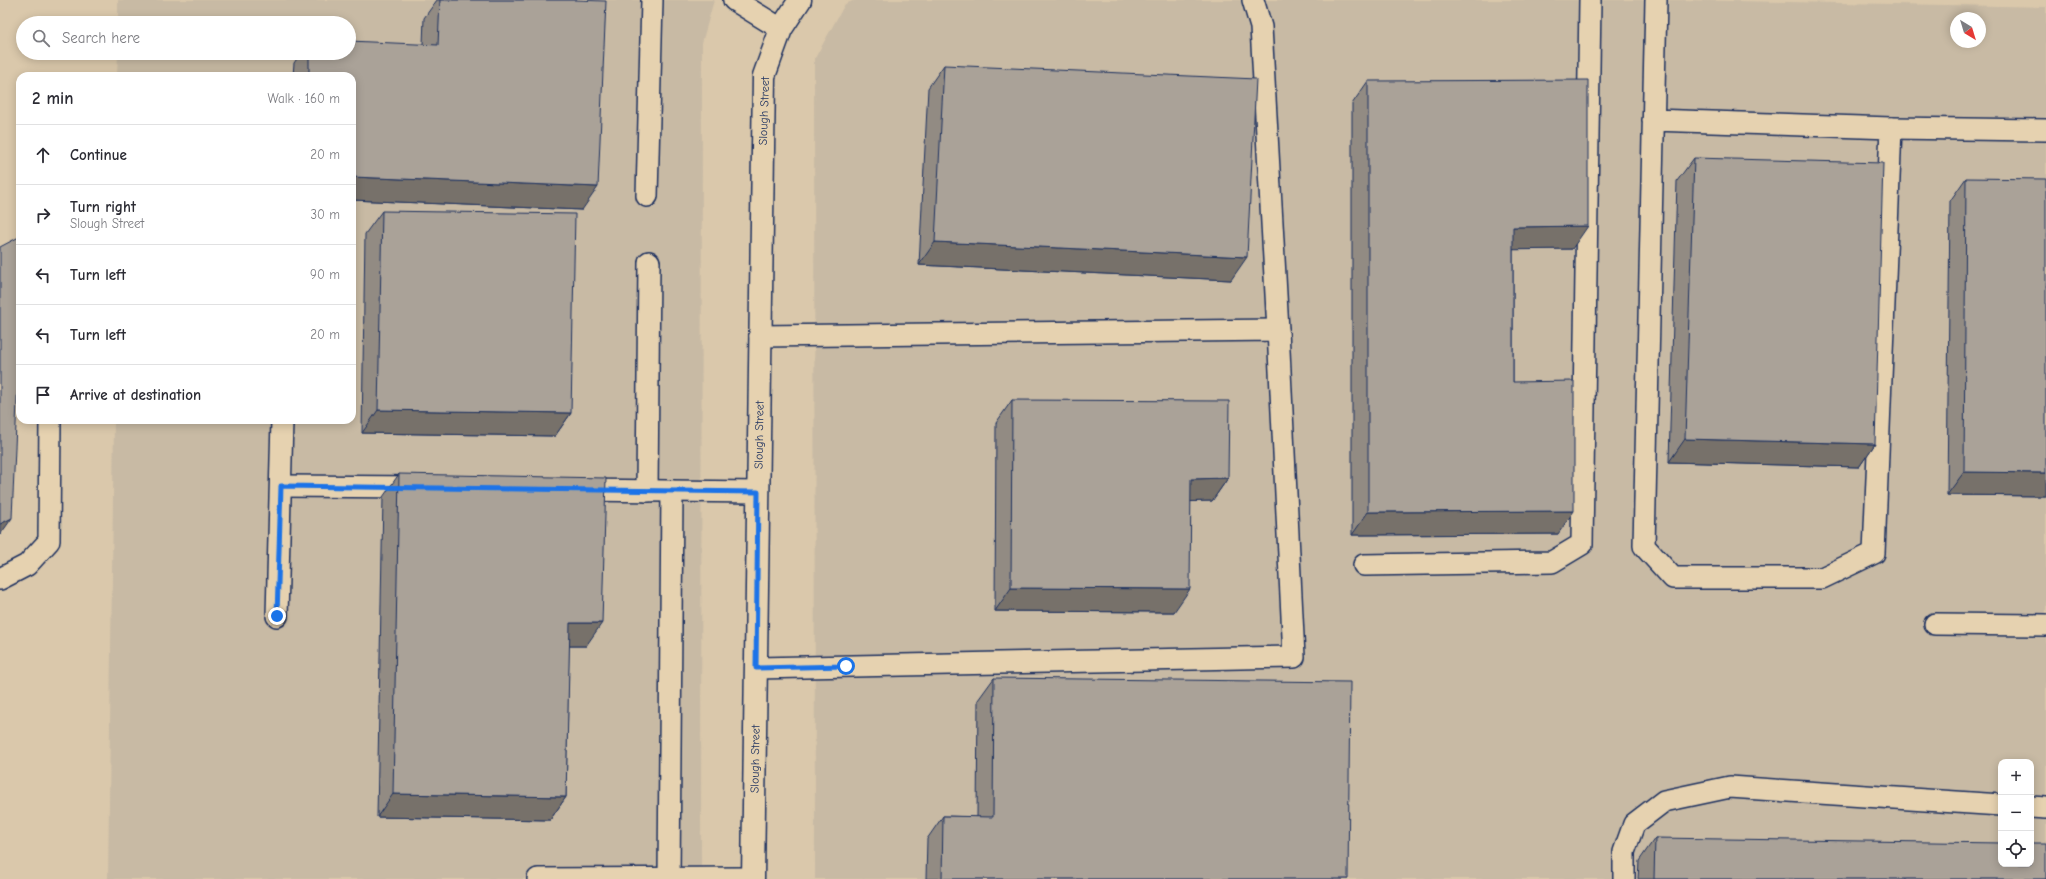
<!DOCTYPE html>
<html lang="en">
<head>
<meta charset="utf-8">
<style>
  :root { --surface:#fff; --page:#f2f2f3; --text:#2b2b33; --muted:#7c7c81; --line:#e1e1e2 }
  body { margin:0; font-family:"Comic Neue",sans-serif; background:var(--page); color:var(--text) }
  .controls { position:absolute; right:12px; bottom:12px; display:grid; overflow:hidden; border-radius:8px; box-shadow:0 2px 10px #0003 }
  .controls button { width:36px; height:36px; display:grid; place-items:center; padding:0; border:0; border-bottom:1px solid var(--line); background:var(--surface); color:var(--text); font:20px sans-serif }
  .compass { position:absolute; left:1950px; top:12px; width:36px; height:36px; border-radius:50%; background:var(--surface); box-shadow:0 2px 10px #0003; rotate:142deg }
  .stop { position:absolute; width:12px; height:12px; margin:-9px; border:3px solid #1a73e8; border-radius:50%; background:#fff }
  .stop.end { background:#1a73e8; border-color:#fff; box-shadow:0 1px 4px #0008 }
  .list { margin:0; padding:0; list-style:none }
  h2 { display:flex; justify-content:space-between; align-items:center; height:52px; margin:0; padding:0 16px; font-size:17px }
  h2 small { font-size:13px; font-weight:400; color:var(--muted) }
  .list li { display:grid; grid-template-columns:26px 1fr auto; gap:12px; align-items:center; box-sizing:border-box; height:60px; padding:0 16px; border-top:1px solid var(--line) }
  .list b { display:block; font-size:15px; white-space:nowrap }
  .list p { margin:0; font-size:13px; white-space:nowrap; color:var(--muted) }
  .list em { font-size:13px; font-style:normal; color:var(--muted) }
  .icon { flex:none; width:22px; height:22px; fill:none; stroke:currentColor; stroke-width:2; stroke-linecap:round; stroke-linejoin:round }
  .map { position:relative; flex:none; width:2046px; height:879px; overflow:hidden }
  .search { position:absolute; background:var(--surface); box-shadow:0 2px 10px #0003; left:16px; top:16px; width:340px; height:44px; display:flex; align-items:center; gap:10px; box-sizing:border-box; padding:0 14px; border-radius:22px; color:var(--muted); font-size:15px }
  .panel { position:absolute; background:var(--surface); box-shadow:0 2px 10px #0003; left:16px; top:72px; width:340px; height:352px; border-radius:12px }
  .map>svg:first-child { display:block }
</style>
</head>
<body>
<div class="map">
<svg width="2046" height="879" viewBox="0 0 2046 879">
  <rect width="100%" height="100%" fill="#dac8ab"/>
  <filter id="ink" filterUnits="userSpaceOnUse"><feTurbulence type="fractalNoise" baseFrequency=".025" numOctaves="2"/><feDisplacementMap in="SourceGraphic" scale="8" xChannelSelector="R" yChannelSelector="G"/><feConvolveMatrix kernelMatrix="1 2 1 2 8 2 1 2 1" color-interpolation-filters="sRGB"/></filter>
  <g filter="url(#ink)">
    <g fill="#c8baa4" fill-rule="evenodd">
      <polygon points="118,0 714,0 702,43 701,879 108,879 114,420 352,420 352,76 117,76 118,53 349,53 349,23 118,23"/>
      <path d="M855,0H1682L2046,7V879H815L814,60L845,4ZM1956,18H1980V42H1956ZM2001,762H2031V864H2001Z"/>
    </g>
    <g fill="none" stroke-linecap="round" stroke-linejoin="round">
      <defs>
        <g id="lane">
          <polyline points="734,0 781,29"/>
          <polyline points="1253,0 1261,27 1278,330"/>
          <polyline points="1653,120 1891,128 1874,553 1822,578 1673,578 1644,546 1656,0"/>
          <polyline points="1891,128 2046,130"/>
          <polyline points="647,196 652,0"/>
          <polyline points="281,486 420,487"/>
          <polyline points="577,490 758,492"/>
          <polyline points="647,491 649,262"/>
          <polyline points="1364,565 1552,562 1582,544 1590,0"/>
          <polyline points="0,579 27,565 49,541 50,420"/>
          <polyline points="277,616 282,420"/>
          <polyline points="1935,624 2046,625"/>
          <polyline points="756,668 1294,657 1278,330 760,336"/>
          <polyline points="2031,807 2046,808"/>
          <polyline points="538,879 753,878"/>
          <polyline points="669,879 672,491"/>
          <polyline points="1624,879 1624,852 1634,824 1664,801 1730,787 2001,805"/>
        </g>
        <polyline id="street" points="753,879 764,76 781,29 800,0"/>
      </defs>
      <use href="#lane" stroke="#1b2f5e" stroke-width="24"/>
      <use href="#street" stroke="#1b2f5e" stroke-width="25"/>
      <use href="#lane" stroke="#e6d2b0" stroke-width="21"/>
      <use href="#street" stroke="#e6d2b0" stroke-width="22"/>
    </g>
    <g fill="#928b83" stroke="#1b2f5e">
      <polygon points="437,0 577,0 582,210 352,200 352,76 293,76 294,63 301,53 349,53 423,44 424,18"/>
      <polygon points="944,65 1231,280 919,265 928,88"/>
      <polygon points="1368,81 1572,249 1513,249 1513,382 1558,534 1352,535 1352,104"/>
      <polygon points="1694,158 1875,444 1859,467 1669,462 1677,181"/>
      <polygon points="1966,178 2046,496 1947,495 1950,201"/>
      <polygon points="382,211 571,413 555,436 362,433 365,234"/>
      <polygon points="1012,400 1228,478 1212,501 1190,501 1174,612 995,611 996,423"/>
      <polygon points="399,474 586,646 569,646 566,797 550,820 377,817 383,497"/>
      <polygon points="994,678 1348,879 926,879 927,839 943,816 977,817 978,700"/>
      <polygon points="1655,838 2046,879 1638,879 1639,861"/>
    </g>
    <g fill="#77716a" stroke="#1b2f5e">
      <polygon points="352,177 598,187 582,210 352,200"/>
      <polygon points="1588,226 1572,249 1497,250 1513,227"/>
      <polygon points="935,242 1247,257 1231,280 919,265"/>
      <polygon points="378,410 571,413 555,436 362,433"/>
      <polygon points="1685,439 1875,444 1859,467 1669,462"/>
      <polygon points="1964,472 2046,473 2046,496 1947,495"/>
      <polygon points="1228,478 1212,501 1174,502 1191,479"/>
      <polygon points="1574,511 1558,534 1352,535 1368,512"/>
      <polygon points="12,518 0,535 0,524"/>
      <polygon points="1011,588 1190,589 1174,612 995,611"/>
      <polygon points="570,623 602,623 586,646 554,646"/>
      <polygon points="393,794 566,797 550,820 377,817"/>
    </g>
    <g fill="#aaa298" stroke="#1b2f5e">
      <polygon points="440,0 577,0 606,1 598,187 352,177 352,76 309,76 309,53 349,53 349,41 438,45"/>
      <polygon points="944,65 1256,79 1247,257 935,242"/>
      <polygon points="1588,80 1588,226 1513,227 1513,382 1574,381 1574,511 1368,512 1368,81"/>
      <polygon points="1694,158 1883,163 1875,444 1685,439"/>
      <polygon points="1966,178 2046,179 2046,473 1964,472"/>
      <polygon points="382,211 575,214 571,413 378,410"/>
      <polygon points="19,237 20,241 20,331 12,518 0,524 0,247"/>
      <polygon points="1012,400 1229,401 1228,478 1191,479 1190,589 1011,588"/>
      <polygon points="399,474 606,478 602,623 570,623 566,797 393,794"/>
      <polygon points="994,678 1350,682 1348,879 942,879 943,816 993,817"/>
      <polygon points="1655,838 2001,843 2001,864 2031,864 2031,843 2046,843 2046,879 1654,879"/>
    </g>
  </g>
  <g fill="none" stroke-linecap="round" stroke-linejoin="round" filter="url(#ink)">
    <polyline stroke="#1a73e8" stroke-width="5" points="277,616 281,486 758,492 756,668 846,666"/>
  </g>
  <g text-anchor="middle" stroke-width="3" stroke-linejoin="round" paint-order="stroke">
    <g font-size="12" fill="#1b2f5e" stroke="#e6d2b0">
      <text transform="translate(764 111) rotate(-88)" y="4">Slough Street</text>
      <text transform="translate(759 435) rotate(-89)" y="4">Slough Street</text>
      <text transform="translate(755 759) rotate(-89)" y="4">Slough Street</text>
    </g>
  </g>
</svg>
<div class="controls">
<button>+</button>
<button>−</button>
<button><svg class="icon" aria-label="locate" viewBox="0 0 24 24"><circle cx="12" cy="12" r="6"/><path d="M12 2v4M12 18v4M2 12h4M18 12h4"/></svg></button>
</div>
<svg class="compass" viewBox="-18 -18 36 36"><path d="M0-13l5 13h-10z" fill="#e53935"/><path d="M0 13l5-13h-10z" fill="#7c7c81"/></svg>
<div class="stop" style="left:846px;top:666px"></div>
<div class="stop end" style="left:277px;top:616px"></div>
<div class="search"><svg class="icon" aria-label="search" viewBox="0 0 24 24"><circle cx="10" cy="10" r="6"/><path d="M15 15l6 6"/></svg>Search here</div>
<section class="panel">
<h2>2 min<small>Walk · 160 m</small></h2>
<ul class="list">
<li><svg class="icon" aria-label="ahead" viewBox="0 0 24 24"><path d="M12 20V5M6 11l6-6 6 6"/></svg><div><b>Continue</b></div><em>20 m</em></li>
<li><svg class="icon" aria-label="right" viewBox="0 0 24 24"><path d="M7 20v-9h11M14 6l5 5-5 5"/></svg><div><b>Turn right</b><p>Slough Street</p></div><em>30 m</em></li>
<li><svg class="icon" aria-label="left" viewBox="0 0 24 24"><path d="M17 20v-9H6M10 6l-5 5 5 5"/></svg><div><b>Turn left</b></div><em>90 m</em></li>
<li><svg class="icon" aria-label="left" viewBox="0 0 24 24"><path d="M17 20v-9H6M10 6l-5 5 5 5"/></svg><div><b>Turn left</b></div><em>20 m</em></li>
<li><svg class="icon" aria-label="arrive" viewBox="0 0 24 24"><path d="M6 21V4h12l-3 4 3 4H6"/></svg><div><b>Arrive at destination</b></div></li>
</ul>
</section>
</div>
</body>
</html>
